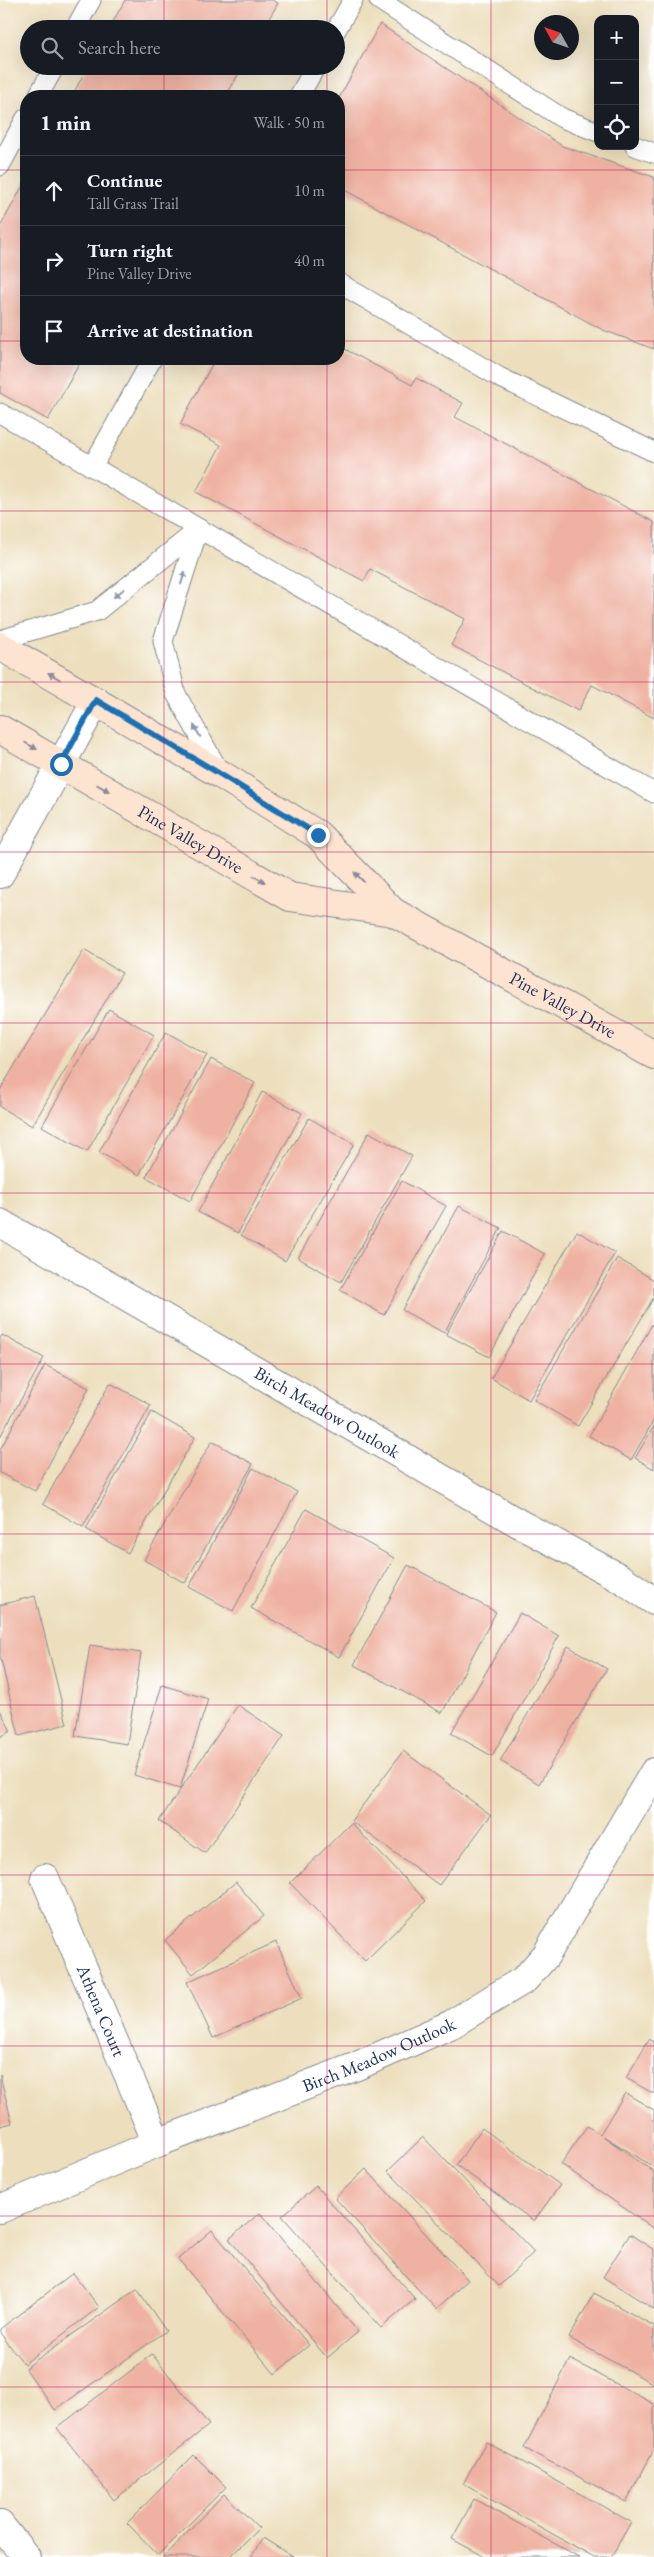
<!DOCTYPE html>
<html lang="en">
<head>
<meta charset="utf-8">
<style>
  :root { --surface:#171b24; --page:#20242c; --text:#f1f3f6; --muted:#9ea1a6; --line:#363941 }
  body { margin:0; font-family:"EB Garamond",serif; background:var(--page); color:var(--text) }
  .controls { position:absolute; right:15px; top:15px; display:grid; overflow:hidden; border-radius:10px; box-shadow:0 5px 20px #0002 }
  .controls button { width:45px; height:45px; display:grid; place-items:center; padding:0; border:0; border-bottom:1px solid var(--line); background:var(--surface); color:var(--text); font:25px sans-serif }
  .compass { position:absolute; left:534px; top:15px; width:45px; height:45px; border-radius:50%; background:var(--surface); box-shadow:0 5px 20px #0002; rotate:310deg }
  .stop { position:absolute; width:15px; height:15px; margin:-11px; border:4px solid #1f6fb2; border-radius:50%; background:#fff }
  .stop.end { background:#1f6fb2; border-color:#fff; box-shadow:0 1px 5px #0008 }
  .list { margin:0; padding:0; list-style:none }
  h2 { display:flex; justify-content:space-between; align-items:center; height:65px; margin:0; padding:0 20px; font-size:21px }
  h2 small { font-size:16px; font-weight:400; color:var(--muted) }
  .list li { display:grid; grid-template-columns:32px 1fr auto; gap:15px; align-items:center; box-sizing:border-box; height:70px; padding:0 20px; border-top:1px solid var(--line) }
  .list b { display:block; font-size:19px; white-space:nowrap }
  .list p { margin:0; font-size:16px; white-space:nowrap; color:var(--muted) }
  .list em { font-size:16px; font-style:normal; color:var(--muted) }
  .icon { flex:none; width:28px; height:28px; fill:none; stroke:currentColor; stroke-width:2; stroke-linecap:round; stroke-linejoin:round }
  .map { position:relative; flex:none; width:654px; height:2557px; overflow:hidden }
  .search { position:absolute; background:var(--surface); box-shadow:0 5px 20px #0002; left:20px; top:20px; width:325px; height:55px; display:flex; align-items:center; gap:12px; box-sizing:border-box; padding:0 18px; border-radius:28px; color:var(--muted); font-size:19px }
  .panel { position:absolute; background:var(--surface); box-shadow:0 5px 20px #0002; left:20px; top:90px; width:325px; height:275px; border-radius:20px }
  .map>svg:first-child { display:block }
</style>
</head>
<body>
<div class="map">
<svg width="654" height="2557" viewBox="0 0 654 2557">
  <rect width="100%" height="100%" fill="#fff"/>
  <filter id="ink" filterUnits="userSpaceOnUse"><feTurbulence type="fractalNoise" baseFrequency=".02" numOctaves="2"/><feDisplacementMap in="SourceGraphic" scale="10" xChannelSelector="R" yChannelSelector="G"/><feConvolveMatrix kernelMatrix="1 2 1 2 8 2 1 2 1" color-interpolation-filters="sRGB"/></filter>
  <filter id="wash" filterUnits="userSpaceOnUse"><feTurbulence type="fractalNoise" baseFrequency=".0096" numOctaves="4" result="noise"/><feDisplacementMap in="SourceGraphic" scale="20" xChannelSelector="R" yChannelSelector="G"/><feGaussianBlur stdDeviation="1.12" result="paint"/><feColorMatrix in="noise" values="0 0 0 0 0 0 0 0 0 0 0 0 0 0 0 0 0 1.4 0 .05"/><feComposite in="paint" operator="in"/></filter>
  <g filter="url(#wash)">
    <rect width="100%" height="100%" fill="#eddfbd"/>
    <g id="blocks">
      <g fill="#efb2a2">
        <polygon points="125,0 272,0 278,3 263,29 109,29"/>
        <polygon points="380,24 562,146 654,177 654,349 603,330 339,187 339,98"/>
        <polygon points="88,66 243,66 226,96 72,96"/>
        <polygon points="26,180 26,359 82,359 48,420 0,393 0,227"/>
        <polygon points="339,346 412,385 416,378 463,403 455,417 654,522 654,718 592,685 578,711 451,645 465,619 370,569 364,581 196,492 221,445 180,424 215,359 339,359"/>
        <polygon points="84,950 122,973 32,1126 0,1107 0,1090"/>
        <polygon points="109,1009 154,1035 87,1152 42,1126"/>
        <polygon points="166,1032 207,1055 139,1175 99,1152"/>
        <polygon points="211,1059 255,1083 190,1201 146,1177"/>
        <polygon points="262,1092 302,1113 238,1233 198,1212"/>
        <polygon points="309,1118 354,1144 285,1261 241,1235"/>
        <polygon points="369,1132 412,1156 341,1282 298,1258"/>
        <polygon points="402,1181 446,1206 384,1315 340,1290"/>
        <polygon points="459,1206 501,1228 444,1333 402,1310"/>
        <polygon points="503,1231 545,1254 489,1357 446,1334"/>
        <polygon points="577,1231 615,1253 529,1400 491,1378"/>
        <polygon points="617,1258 654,1280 654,1297 578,1426 534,1400"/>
        <polygon points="654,1321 654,1420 631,1460 589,1436"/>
        <polygon points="2,1335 44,1358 0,1437 0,1339"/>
        <polygon points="45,1365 89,1388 35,1491 0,1473 0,1450"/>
        <polygon points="110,1383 151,1405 83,1527 43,1504"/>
        <polygon points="152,1412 195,1437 128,1553 86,1529"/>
        <polygon points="654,1426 654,1469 635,1458"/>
        <polygon points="212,1441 253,1464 185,1583 144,1560"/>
        <polygon points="253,1468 297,1492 233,1611 189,1587"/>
        <polygon points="306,1509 394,1558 339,1657 251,1608"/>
        <polygon points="408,1565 496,1612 442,1713 354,1665"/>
        <polygon points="35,1596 67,1724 19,1736 0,1656 0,1605"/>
        <polygon points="520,1613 559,1636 492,1756 451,1733"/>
        <polygon points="90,1645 141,1653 127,1744 75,1736"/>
        <polygon points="568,1646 607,1669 539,1784 500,1761"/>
        <polygon points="162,1685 208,1699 180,1789 134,1775"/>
        <polygon points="238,1705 284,1736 205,1853 159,1821"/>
        <polygon points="0,1710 11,1731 0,1737"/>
        <polygon points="403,1751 491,1815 439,1885 351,1821"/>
        <polygon points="351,1823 426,1901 365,1961 290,1883"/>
        <polygon points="236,1882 264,1916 193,1974 165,1940"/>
        <polygon points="276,1942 302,1998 213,2038 187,1982"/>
        <polygon points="649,2039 654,2042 654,2094 626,2078"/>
        <polygon points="0,2075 12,2123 0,2126"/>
        <polygon points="625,2093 654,2110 654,2167 603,2136 654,2172 654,2229 561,2164 587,2126 600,2134"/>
        <polygon points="482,2128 560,2185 534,2221 456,2165"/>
        <polygon points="423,2137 534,2252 499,2286 388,2171"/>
        <polygon points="366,2169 468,2280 436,2309 335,2198"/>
        <polygon points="316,2186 415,2299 381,2328 282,2216"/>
        <polygon points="260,2213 358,2332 327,2358 229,2239"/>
        <polygon points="212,2230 309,2345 275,2374 178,2259"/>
        <polygon points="630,2234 654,2250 654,2309 603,2277"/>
        <polygon points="73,2273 99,2307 24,2364 0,2333 0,2329"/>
        <polygon points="137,2289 166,2331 55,2410 25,2368"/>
        <polygon points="594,2293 654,2326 654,2384 569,2338"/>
        <polygon points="152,2354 209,2425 114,2500 57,2428"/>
        <polygon points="570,2359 654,2404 654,2450 626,2502 524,2448"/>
        <polygon points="486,2442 631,2522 611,2557 594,2557 463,2484"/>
        <polygon points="194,2455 226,2487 158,2555 127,2523"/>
        <polygon points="224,2494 259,2528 230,2557 163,2557"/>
        <polygon points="474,2499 579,2557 485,2557 452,2539"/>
        <polygon points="263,2538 293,2557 251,2557"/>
      </g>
    </g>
  </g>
  <g filter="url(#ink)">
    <use href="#blocks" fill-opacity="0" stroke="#84878e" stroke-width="1"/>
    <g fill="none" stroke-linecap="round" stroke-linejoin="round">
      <defs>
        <g id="lane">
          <polyline points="379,0 562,118 598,132"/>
          <polyline points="75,29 91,0"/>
          <polyline points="336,30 353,0"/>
          <polyline points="38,96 55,66"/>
          <polyline points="299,96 316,66"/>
          <polyline points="635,146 654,153"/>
          <polyline points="0,166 26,118"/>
          <polyline points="339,283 499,377 654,452"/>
          <polyline points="0,413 654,793"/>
          <polyline points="92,467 152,359"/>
          <polyline points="198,530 163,641 176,694 220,773"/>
          <polyline points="0,640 97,611 198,530"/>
        </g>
        <g id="street">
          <polyline points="0,874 96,701"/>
          <path id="s1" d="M0,1223L520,1524L622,1579L654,1601"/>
          <path id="s2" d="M45,1878L157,2143"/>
          <path id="s3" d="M0,2209L157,2143L357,2066L452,2024L525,1979L546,1955L654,1772"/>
          <polyline points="0,2525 26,2557"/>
        </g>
        <g id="secondary">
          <path id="s4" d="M0,646L220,774L318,835L393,912L654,1055"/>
          <path id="s5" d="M0,729L290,897L393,912"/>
        </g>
      </defs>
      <use href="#lane" stroke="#84878e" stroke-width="21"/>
      <use href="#street" stroke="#84878e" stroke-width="30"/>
      <use href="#secondary" stroke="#84878e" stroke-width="30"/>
      <use href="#lane" stroke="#fff" stroke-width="19"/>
      <use href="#street" stroke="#fff" stroke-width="28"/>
      <use href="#secondary" stroke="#fde4d1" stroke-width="28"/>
    </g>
    <defs><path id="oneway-solid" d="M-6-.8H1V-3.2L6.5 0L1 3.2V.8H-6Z" transform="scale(1.25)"/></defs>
    <g fill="#8d97ae">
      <use href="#oneway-solid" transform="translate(183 578) rotate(-73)"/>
      <use href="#oneway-solid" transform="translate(119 593) rotate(141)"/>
      <use href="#oneway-solid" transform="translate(197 731) rotate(-119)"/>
    </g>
    <g fill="#8c8a98">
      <use href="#oneway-solid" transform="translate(54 676) rotate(-150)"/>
      <use href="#oneway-solid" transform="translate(31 746) rotate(30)"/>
      <use href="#oneway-solid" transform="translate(103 788) rotate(30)"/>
      <use href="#oneway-solid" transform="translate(359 877) rotate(-135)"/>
      <use href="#oneway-solid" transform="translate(259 879) rotate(30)"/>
    </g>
  </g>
  <g fill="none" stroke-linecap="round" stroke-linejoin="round" filter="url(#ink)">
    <polyline stroke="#1f6fb2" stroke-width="6" points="61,764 96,700 220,774 318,835"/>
  </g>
  <path fill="none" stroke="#c2185b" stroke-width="1" stroke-opacity="0.55" d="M164,0V29M327,0V29M491,0V2557M164,66V96M327,66V96M0,170H26M339,170H654M0,341H26M339,341H654M164,359V2557M327,359V2557M0,511H654M0,682H654M0,852H654M0,1023H654M0,1193H654M0,1364H654M0,1534H654M0,1705H654M0,1875H654M0,2046H654M0,2216H654M0,2387H654"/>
  <g text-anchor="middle" stroke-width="5" stroke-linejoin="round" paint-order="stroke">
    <g font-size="18" fill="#1b2f5e" stroke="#fff">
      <text dy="6" stroke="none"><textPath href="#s5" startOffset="220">Pine Valley Drive</textPath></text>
      <text dy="6" stroke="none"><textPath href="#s4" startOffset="671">Pine Valley Drive</textPath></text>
      <text dy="6" stroke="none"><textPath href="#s1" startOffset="378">Birch Meadow Outlook</textPath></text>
      <text dy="6" stroke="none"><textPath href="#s2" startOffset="144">Athena Court</textPath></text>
      <text dy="6" stroke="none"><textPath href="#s3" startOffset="409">Birch Meadow Outlook</textPath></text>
    </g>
  </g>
</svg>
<div class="controls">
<button>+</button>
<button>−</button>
<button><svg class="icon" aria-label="locate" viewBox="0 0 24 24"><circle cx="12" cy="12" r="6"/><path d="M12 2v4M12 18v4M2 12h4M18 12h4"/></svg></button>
</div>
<svg class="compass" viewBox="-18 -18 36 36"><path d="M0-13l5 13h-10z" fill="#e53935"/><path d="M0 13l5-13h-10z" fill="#9ea1a6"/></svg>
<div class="stop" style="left:61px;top:764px"></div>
<div class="stop end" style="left:318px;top:835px"></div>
<div class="search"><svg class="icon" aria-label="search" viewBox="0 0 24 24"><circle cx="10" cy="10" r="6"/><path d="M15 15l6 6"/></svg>Search here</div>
<section class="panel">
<h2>1 min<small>Walk · 50 m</small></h2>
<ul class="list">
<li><svg class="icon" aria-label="ahead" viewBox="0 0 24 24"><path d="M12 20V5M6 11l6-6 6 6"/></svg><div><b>Continue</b><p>Tall Grass Trail</p></div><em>10 m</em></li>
<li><svg class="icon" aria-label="right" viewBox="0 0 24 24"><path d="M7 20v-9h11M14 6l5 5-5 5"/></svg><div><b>Turn right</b><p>Pine Valley Drive</p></div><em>40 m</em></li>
<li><svg class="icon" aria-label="arrive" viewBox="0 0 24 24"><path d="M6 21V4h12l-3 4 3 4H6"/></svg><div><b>Arrive at destination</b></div></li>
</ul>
</section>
</div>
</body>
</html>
